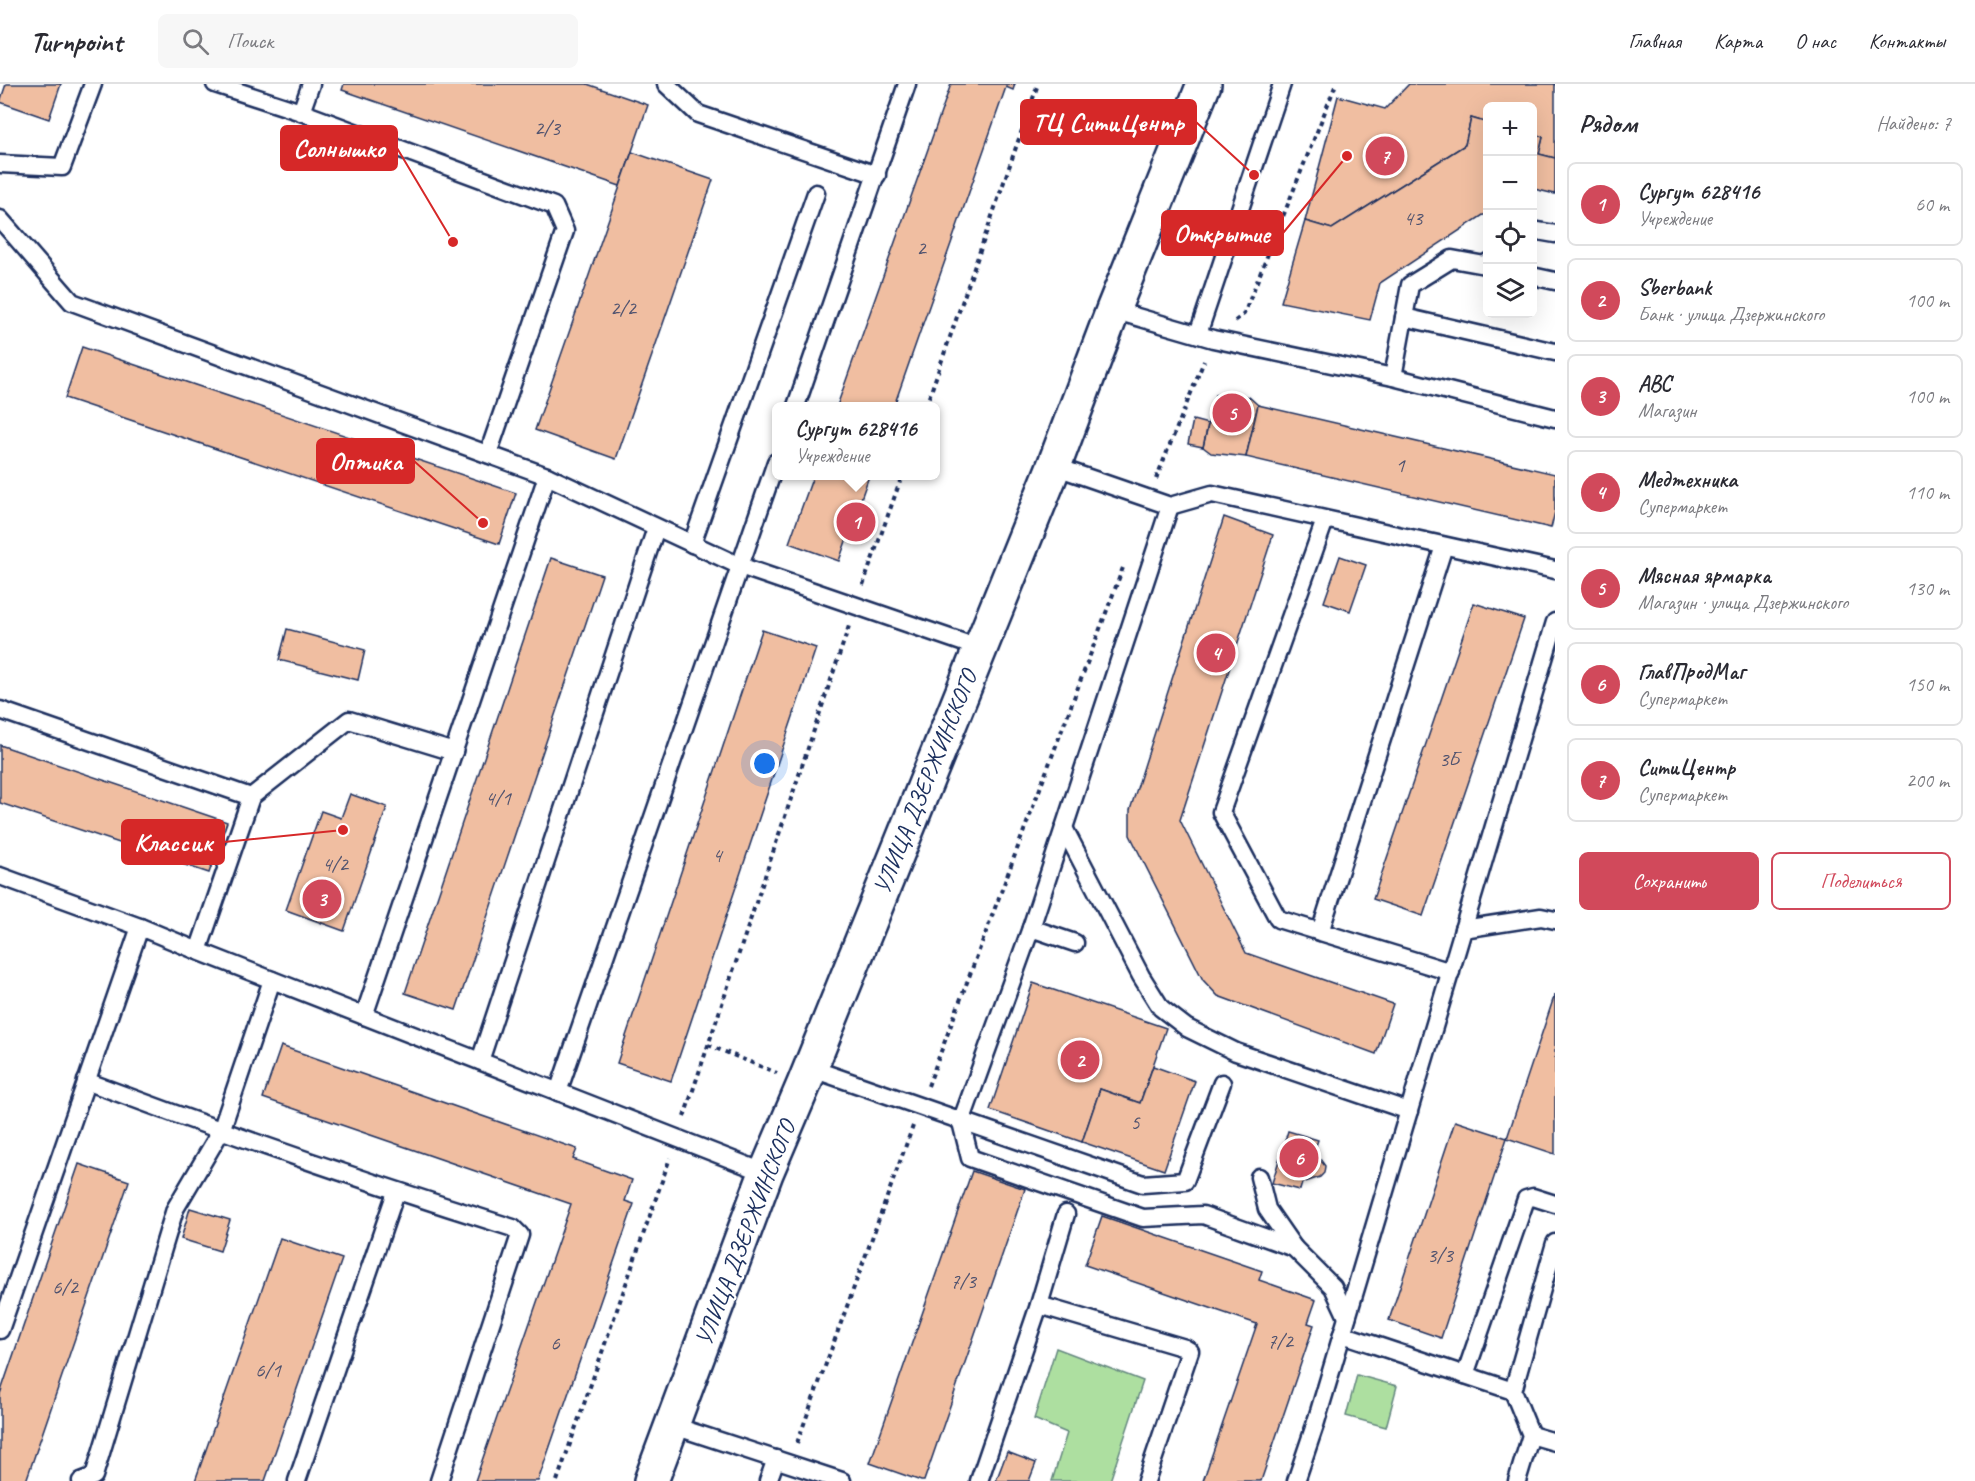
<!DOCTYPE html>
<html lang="ru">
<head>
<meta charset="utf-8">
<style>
  :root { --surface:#fff; --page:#f7f7f7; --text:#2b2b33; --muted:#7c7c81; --line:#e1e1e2; --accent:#d1495b }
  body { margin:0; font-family:Caveat,sans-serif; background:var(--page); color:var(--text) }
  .controls { position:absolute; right:18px; top:18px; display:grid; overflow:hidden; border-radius:9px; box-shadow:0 6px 24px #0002 }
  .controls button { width:54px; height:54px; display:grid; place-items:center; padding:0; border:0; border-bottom:2px solid var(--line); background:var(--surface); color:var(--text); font:30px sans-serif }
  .you { position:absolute; left:765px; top:680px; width:21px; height:21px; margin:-15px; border:4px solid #fff; border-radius:50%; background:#1a73e8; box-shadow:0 0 0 9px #1a73e833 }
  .badge { display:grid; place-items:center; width:39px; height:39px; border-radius:50%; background:var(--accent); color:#fff; font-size:20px; font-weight:700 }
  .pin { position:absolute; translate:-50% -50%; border:3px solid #fff; box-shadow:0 2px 6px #0006 }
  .popup { position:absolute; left:772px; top:318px; width:168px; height:78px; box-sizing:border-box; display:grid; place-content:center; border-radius:9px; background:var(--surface); filter:drop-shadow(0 2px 4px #0005); font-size:20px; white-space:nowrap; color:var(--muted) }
  .popup b { font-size:22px; color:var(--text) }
  .popup::after { content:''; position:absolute; left:50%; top:100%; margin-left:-12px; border:12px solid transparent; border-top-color:var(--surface) }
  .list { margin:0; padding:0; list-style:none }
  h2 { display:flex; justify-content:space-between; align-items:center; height:78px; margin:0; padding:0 24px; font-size:26px }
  h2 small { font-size:20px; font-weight:400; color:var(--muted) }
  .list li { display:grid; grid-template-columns:39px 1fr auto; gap:18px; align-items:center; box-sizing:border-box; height:84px; margin:0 12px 12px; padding:0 12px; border:2px solid var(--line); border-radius:9px }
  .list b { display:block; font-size:22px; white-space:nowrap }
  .list p { margin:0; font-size:20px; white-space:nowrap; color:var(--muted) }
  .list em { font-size:20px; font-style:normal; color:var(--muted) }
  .actions { display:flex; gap:12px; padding:18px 24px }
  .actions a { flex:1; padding:14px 0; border:2px solid var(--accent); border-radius:9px; text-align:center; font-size:21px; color:var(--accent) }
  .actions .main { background:var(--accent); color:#fff }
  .icon { flex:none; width:33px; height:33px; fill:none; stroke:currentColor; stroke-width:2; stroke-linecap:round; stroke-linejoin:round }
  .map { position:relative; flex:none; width:1555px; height:1397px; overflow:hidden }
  header { display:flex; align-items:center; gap:36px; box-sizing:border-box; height:84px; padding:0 30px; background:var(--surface); border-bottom:2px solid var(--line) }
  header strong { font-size:28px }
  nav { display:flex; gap:33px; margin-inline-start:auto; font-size:21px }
  .search { width:420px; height:54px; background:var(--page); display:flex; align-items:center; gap:15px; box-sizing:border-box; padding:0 21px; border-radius:9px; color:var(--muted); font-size:22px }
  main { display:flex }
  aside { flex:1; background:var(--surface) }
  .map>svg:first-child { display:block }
</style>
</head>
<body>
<header>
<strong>Turnpoint</strong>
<div class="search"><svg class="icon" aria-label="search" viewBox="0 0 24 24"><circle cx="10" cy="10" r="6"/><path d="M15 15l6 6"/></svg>Поиск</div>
<nav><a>Главная</a><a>Карта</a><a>О нас</a><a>Контакты</a></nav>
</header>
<main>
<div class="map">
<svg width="1555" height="1397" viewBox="0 0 1555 1397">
  <rect width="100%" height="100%" fill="#fff"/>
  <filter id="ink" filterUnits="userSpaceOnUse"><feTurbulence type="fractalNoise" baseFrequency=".0167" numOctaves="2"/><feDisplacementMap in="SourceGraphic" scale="12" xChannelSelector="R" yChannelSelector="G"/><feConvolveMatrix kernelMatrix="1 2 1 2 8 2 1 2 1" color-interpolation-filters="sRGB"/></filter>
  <g filter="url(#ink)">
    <g fill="#addfa0" stroke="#64877f" stroke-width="1.5">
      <polygon points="1056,1264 1143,1297 1110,1397 1052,1397 1067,1349 1034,1335"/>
      <polygon points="1357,1291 1397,1302 1386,1343 1346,1332"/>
    </g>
    <g fill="#f0bea1" stroke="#1b2f5e" stroke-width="1.5">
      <polygon points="6,0 61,0 49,35 0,18"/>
      <polygon points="344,0 587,0 648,21 620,102 342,6"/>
      <polygon points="951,0 1015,0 1013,6 1006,3 894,322 837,322"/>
      <polygon points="1409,0 1555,0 1555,74 1539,70 1543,53 1532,50 1532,22 1488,22 1488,39 1471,34 1465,61 1430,83 1332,145 1305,137 1338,12 1385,25"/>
      <polygon points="1471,34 1488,39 1488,131 1483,131 1380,199 1370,236 1281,218 1305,137 1332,145 1465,61"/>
      <polygon points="1532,50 1543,53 1539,70 1555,74 1555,110 1534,105 1532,112"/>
      <polygon points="632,68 713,96 616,375 535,346"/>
      <polygon points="82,263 516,409 499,460 65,314"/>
      <polygon points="1227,309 1249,313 1258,321 1246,373 1211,369 1203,363 1215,311"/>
      <polygon points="1258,321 1555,390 1555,428 1551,444 1246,373"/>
      <polygon points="1193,336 1208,340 1203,363 1188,360"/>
      <polygon points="813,392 869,392 839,477 789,459"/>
      <polygon points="1224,433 1273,451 1180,736 1246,869 1393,920 1376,970 1218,912 1203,896 1130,751 1130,726"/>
      <polygon points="1340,472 1366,481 1350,527 1324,518"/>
      <polygon points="551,474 602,491 456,926 405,909"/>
      <polygon points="1474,519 1524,535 1423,832 1373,815"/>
      <polygon points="287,545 365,566 358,596 279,576"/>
      <polygon points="762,546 816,564 671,997 617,979"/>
      <polygon points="0,661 227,738 209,789 0,719"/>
      <polygon points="350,710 387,723 344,847 286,826 321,727 341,734"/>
      <polygon points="1033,899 1166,944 1140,1019 1100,1005 1082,1058 990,1026"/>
      <polygon points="1555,910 1555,1070 1507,1054"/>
      <polygon points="281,962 577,1065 573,1075 632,1096 625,1117 634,1120 538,1397 475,1397 571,1120 263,1014"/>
      <polygon points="1153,982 1195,997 1164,1086 1082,1058 1100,1005 1140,1019"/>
      <polygon points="1455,1037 1507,1054 1441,1254 1389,1236"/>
      <polygon points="1288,1047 1318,1056 1314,1067 1325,1082 1324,1089 1320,1093 1302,1099 1300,1106 1272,1099"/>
      <polygon points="79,1080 129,1097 26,1397 0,1397 0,1310"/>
      <polygon points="972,1087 1025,1105 924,1397 921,1397 870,1379"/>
      <polygon points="190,1124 230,1136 220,1167 181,1155"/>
      <polygon points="1102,1132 1262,1187 1259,1196 1316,1216 1308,1239 1314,1241 1261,1397 1203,1397 1257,1240 1085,1181"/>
      <polygon points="280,1154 342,1175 265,1397 195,1397"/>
      <polygon points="1007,1368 1036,1379 1029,1397 996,1397"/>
    </g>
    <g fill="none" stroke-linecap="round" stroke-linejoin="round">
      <defs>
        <g id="service">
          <polyline points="215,0 301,28 554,122 565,147 488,370"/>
          <polyline points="666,0 698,30 877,91"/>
          <polyline points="301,28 311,0"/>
          <polyline points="0,80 62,83 93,0"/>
          <polyline points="0,135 72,218 547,392 740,482 979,564"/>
          <polyline points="1532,146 1555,150"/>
          <polyline points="1532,192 1555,197"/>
          <polyline points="1113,226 1213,255 1393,293 1555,334"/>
          <polyline points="1404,233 1555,268"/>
          <polyline points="1198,250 1282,0"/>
          <polyline points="1393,293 1410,201 1452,175 1485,181 1488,178"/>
          <polyline points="796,322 907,0"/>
          <polyline points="1054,382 1170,422 1212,410 1555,486"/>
          <polyline points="1325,436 1221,728 1278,835 1451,888"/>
          <polyline points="692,460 816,109"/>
          <polyline points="0,626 251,713 198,867"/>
          <polyline points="251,713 349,636 454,668"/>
          <polyline points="1064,744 1141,892 1161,924 1187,944 1236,968 1409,1027"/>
          <polyline points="0,792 140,843 198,867 766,1089"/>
          <polyline points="1031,844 961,1038 970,1074 1143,1134 1203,1131 1294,1164 1333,1203 1347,1233"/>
          <polyline points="1463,845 1541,833 1555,836"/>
          <polyline points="1320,848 1444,462"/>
          <polyline points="1075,859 1031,844 1170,422"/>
          <polyline points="364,932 547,392"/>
          <polyline points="480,977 656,444"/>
          <polyline points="810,984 1143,1100 1185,1097 1222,999"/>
          <path d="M86,997C227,1050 369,1099 513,1144L520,1151L439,1397"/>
          <polyline points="558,1008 776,378"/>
          <polyline points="1259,1093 1267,1125 1294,1164"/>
          <polyline points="1039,1221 1185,1264 1190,1267 1146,1397"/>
          <polyline points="0,1246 140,843"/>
          <polyline points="1342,1250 1513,1307"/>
          <polyline points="1465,1291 1526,1115 1533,1113 1555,1120"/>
          <polyline points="671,1341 842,1397"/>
          <polyline points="1531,1351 1555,1358"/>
          <polyline points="81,1397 94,1392 175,1125 221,1047 272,896"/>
          <polyline points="297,1397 396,1108"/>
          <polyline points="768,1397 776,1375"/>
          <polyline points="979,1397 1039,1221 1066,1130"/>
          <polyline points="1296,1397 1315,1341 1555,538"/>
          <polyline points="1517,1397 1531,1351 1513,1307 1555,1159"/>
        </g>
        <polyline id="secondary" points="651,1397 766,1089 804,1000 1054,382 1113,226 1204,0"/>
      </defs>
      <use href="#service" stroke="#1b2f5e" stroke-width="21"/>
      <use href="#secondary" stroke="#1b2f5e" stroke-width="38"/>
      <g stroke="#1b2f5e" stroke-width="4" stroke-dasharray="4.5 4.5" stroke-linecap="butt">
        <polyline points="1235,237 1244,230 1336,0"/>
        <polyline points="926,322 1038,0"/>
        <polyline points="1156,395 1204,277"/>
        <polyline points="863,501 902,392"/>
        <polyline points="708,961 777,989"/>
        <polyline points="928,1002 1124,481"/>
        <polyline points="684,1033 849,542"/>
        <polyline points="797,1359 913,1042"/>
        <polyline points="557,1397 670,1074"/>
      </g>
      <use href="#service" stroke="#fff" stroke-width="16"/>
      <use href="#secondary" stroke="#fff" stroke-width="33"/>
    </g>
  </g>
  <g text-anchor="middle" stroke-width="4.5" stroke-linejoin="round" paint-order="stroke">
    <g font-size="21" fill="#50536f">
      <text x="547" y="51">2/3</text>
      <text x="1413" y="141">43</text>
      <text x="921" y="171">2</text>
      <text x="623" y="231">2/2</text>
      <text x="1400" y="388">1</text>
      <text x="1449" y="682">3Б</text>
      <text x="498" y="721">4/1</text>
      <text x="717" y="778">4</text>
      <text x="335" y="787">4/2</text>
      <text x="1135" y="1045">5</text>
      <text x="1440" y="1178">3/3</text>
      <text x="963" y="1204">7/3</text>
      <text x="65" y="1210">6/2</text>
      <text x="1280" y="1264">7/2</text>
      <text x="555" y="1266">6</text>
      <text x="268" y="1293">6/1</text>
    </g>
    <g font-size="24" fill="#1b2f5e" stroke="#fff">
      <text transform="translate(925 698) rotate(-68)" y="8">УЛИЦА ДЗЕРЖИНСКОГО</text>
      <text transform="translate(745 1149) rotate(-69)" y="8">УЛИЦА ДЗЕРЖИНСКОГО</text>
    </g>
  </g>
  <path fill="none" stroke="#d62828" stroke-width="2" d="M1254 91L1196 38M453 158L397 64M1347 72L1283 149M483 439L414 377M343 746L224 758"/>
  <g fill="#d62828" stroke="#fff" stroke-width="2">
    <circle cx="1254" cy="91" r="6"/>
    <circle cx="453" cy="158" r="6"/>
    <circle cx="1347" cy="72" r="6"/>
    <circle cx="483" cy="439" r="6"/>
    <circle cx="343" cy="746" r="6"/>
  </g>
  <g fill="#d62828" stroke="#d62828" stroke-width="2">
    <rect x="1021" y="16" width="175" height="44" rx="6"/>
    <rect x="281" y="42" width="116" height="44" rx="6"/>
    <rect x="1162" y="127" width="121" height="44" rx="6"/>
    <rect x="317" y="355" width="97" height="44" rx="6"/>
    <rect x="122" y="736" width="102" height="44" rx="6"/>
  </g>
  <g font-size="26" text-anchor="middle" font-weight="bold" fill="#fff">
    <text x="1108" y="47">ТЦ СитиЦентр</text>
    <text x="339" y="73">Солнышко</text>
    <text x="1222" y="158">Открытие</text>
    <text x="366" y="386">Оптика</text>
    <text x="173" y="767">Классик</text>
  </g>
</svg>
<div class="controls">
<button>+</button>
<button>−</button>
<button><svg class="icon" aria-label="locate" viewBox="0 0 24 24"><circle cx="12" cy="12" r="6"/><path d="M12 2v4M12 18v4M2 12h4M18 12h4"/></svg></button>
<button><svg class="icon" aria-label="layers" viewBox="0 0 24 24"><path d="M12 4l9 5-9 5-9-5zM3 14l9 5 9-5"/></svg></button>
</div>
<div class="you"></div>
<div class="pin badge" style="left:856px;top:438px">1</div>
<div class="popup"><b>Сургут 628416</b>Учреждение</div>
<div class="pin badge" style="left:1080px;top:976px">2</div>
<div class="pin badge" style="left:322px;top:815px">3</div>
<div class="pin badge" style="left:1216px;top:569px">4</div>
<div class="pin badge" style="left:1232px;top:329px">5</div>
<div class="pin badge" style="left:1299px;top:1074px">6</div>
<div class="pin badge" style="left:1385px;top:72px">7</div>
</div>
<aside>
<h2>Рядом<small>Найдено: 7</small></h2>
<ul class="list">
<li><span class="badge">1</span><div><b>Сургут 628416</b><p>Учреждение</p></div><em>60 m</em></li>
<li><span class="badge">2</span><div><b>Sberbank</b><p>Банк · улица Дзержинского</p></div><em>100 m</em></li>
<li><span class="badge">3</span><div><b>ABC</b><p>Магазин</p></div><em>100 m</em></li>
<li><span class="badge">4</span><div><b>Медтехника</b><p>Супермаркет</p></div><em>110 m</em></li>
<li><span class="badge">5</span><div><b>Мясная ярмарка</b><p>Магазин · улица Дзержинского</p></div><em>130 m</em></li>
<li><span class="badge">6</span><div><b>ГлавПродМаг</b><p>Супермаркет</p></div><em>150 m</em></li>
<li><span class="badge">7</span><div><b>СитиЦентр</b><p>Супермаркет</p></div><em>200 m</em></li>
</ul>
<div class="actions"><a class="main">Сохранить</a><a>Поделиться</a></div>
</aside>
</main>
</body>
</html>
